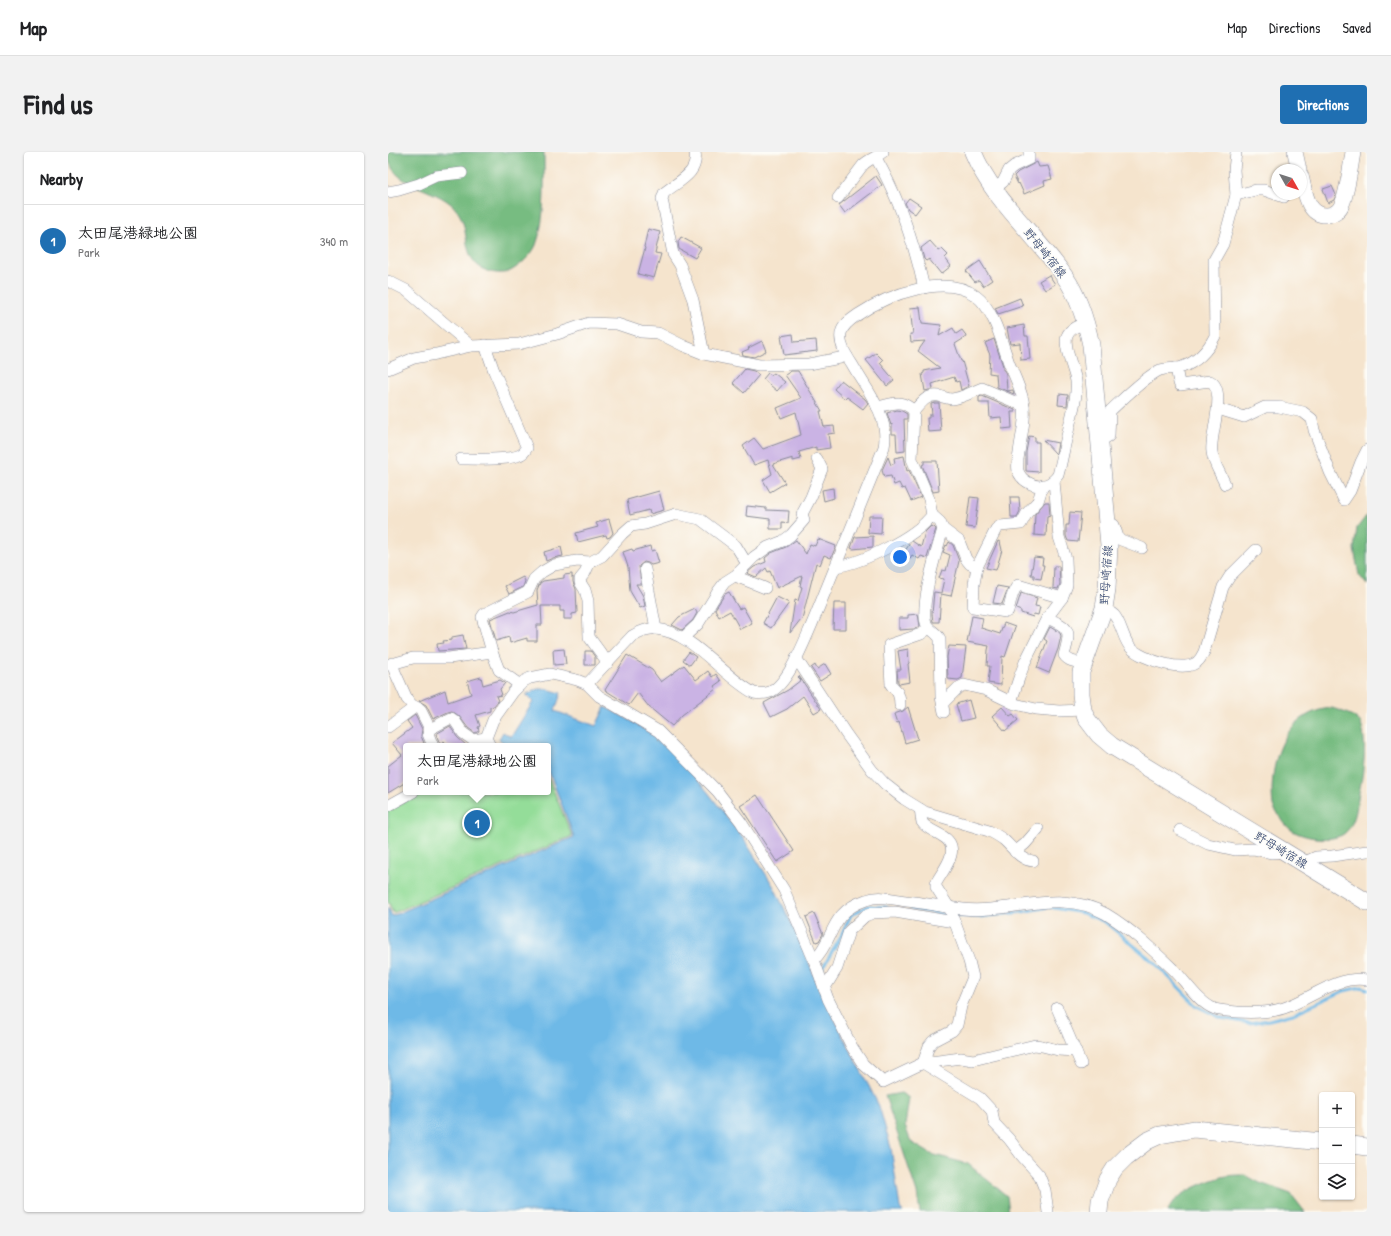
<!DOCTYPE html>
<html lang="en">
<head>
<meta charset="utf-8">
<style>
  :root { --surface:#fff; --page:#f2f2f2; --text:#202124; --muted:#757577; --line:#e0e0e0; --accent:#1f6fb2 }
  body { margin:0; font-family:"Patrick Hand","Klee One",sans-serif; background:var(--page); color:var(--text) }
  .controls { position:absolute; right:12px; bottom:12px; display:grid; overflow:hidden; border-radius:4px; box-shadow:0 1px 3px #0004 }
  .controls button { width:36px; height:36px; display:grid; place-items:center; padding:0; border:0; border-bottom:1px solid var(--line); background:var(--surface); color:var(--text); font:20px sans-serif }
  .compass { position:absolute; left:883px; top:12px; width:36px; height:36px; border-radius:50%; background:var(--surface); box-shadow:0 1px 3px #0004; rotate:129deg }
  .you { position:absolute; left:512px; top:405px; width:14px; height:14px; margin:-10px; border:3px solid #fff; border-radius:50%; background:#1a73e8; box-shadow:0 0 0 6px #1a73e833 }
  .badge { display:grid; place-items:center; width:26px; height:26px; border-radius:50%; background:var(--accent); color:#fff; font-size:13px; font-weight:700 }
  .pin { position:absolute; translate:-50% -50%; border:2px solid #fff; box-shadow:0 1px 4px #0006 }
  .popup { position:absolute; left:15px; top:591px; width:148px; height:52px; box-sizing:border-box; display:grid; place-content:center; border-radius:4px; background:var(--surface); filter:drop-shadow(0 1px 3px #0005); font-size:13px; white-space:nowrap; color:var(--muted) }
  .popup b { font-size:15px; color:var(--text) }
  .popup::after { content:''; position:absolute; left:50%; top:100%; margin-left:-8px; border:8px solid transparent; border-top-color:var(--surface) }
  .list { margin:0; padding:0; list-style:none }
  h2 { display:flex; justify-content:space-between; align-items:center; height:52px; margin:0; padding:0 16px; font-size:17px }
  h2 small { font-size:13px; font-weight:400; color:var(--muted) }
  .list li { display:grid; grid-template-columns:26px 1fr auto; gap:12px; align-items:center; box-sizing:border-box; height:72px; padding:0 16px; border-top:1px solid var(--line) }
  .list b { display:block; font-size:15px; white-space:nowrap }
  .list p { margin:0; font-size:13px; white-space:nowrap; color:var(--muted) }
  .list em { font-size:13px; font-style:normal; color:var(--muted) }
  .icon { flex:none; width:22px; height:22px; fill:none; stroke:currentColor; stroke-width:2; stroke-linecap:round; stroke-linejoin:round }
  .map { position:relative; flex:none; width:979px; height:1060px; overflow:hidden; border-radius:4px }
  header { display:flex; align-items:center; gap:24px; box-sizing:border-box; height:56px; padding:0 20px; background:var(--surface); border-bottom:1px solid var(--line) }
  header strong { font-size:19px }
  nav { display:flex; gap:22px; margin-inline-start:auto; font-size:14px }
  .intro { display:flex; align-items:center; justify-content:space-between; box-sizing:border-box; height:96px; padding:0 24px }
  h1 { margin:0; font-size:28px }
  .button { padding:10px 18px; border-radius:4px; background:var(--accent); color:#fff; font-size:14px; font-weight:700 }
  main { display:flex; gap:24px; padding:0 24px }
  aside { flex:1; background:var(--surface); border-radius:4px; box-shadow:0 1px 3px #0004 }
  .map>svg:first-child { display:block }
</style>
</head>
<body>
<header>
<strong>Map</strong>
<nav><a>Map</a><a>Directions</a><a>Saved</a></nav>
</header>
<div class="intro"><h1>Find us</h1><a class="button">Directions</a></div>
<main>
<aside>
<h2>Nearby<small></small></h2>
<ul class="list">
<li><span class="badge">1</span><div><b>太田尾港緑地公園</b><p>Park</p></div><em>340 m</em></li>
</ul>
</aside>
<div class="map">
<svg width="979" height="1060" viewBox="0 0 979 1060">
  <rect width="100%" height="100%" fill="#fdfcf7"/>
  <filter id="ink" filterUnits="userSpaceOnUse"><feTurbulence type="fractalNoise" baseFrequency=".025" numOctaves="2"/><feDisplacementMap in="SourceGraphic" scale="8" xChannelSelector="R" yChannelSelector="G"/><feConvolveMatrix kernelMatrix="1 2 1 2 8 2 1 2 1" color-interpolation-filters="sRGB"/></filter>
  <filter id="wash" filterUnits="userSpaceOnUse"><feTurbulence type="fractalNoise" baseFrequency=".012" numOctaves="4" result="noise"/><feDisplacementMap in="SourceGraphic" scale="16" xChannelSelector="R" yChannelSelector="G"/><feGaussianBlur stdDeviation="0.9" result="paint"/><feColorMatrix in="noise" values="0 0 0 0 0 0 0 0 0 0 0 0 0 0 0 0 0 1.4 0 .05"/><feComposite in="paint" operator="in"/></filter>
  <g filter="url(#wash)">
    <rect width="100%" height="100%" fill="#f5e4cd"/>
    <polygon fill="#94dd99" stroke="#58867c" points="160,625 184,684 5,761 0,749 0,659 34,640 160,640"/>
    <g fill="#77bc81" stroke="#497670">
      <path d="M0,0H156C156,28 158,67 148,93C144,103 130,116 120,120C114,122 104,121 99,119C69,106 86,76 66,55C47,34 0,36 0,0Z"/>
      <polygon points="979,363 979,433 971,423 966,397 969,376"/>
      <path d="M944,556C953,559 967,563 973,571C979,590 976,616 972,636C968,652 970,668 957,681C945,691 913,686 902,677C898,674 894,668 891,663C888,660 886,657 885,653C881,623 890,580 918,564C926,559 934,557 944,556Z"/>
      <polygon points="513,941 521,946 517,974 523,990 543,1002 580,1012 619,1044 621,1060 532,1060 529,1041 497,944"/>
      <path d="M857,1023L872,1031L903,1042L917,1060H780C784,1042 818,1030 834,1025C841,1023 849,1023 857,1023Z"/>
    </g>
    <polygon fill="#6eb9e7" stroke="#4474a2" points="150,537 159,537 173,541 167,559 208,574 217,555 247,571 277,591 319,639 355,686 386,735 412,789 433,840 491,954 503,996 512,1056 515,1060 0,1060 0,755 4,764 186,685 160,617 160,594 120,594 111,587 115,580 123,585 145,550 138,543"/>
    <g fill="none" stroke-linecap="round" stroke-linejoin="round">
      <g stroke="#6eb9e7" stroke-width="3">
        <polyline points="523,757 561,763"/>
        <polyline points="568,764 592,765 634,760 661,755 695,761 717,770 767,811 809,854 833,866 861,871 881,868 905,862 956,839 973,835 979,837"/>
        <polyline points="433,819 453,784 463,763 480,754 499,755"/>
      </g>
    </g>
    <g id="blocks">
      <g fill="#cab3e4">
        <polygon points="649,10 651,15 660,14 664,27 656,29 657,33 636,42 631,31 630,32 626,24 630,20"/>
        <polygon points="488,24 494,33 457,61 451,53"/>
        <polygon points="944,34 948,43 946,48 940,51 935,37"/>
        <polygon points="521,46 533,54 527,62 520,57 517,51"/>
        <polygon points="260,77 272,80 267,101 273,102 266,126 250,122 257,96 256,95"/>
        <polygon points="293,85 313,96 307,106 291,97 290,90"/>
        <polygon points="542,89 551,99 554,97 560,103 557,106 563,114 553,122 541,107 538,109 536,107 533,96"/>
        <polygon points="592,109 604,128 595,134 591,128 587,130 578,119"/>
        <polygon points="661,123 667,132 657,138 651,129"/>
        <polygon points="632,146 635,154 610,162 607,156"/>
        <polygon points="532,155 534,171 553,173 551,184 565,176 568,182 574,178 577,182 578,185 567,192 573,209 574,209 581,234 573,238 571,229 568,230 566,225 544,232 545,237 537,239 534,222 536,221 536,219 552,216 530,199 537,189 523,190 522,182 525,182 522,156"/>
        <polygon points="636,173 637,184 640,184 642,207 633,208 632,191 622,192 619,176"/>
        <polygon points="405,182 406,190 428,188 429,199 396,203 393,184"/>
        <polygon points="606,187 615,214 615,218 616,218 618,222 619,239 625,238 626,242 609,235 608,222 601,221 602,203 597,191"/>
        <polygon points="374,189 378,199 366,205 355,203 354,200 361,197 360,196"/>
        <polygon points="488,201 495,208 492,211 506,228 499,234 478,208"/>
        <polygon points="357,217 366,219 371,223 356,241 345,231"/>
        <polygon points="403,219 410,219 434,259 432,259 436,275 446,274 447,281 440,282 442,296 428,298 428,295 411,300 413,307 405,309 405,306 385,312 397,331 382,340 375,328 384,322 380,308 366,313 355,294 366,286 375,297 413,283 408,260 393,266 389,256 413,246 397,223"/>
        <polygon points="380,221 383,223 386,221 397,230 389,239 375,227"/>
        <polygon points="453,228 477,247 480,251 475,257 459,245 457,247 446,237"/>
        <polygon points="671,242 680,243 679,254 670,253"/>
        <polygon points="594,244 627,258 627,260 623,260 624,276 614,277 613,265 602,266 601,251 591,251 591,245"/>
        <polygon points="547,251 551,251 553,279 540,280 539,266 541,266 541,263 544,263 543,252"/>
        <polygon points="509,258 514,259 519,262 519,267 516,267 517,299 509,300 508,282 504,282 504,272 503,273 499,261"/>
        <polygon points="641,284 647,285 647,290 651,290 651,320 638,319 638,300"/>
        <polygon points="655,288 670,291 668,302"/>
        <polygon points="516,304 519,319 521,318 533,345 523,349 517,336 514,337 511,331 506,333 503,324 496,325 494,318 500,305 503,313 507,311 506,306"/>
        <polygon points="536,309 549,309 551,339 545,340 534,313 536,312"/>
        <polygon points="445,336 446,346 436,349 434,338"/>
        <polygon points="271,339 276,358 262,362 261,358 242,363 239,348"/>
        <polygon points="582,345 591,346 587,376 578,375"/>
        <polygon points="622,345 631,345 632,359 629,365 623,365"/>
        <polygon points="657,350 661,350 662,363 659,364 658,384 646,383 647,362"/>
        <polygon points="359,354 378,356 378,358 401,359 400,371 394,370 394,377 382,377 382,367 358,364"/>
        <polygon points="682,360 693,361 690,390 680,389 678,384 678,373 681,373"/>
        <polygon points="481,364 494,364 493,382 480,381"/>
        <polygon points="221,367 225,381 222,385 219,386 218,383 190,390 188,381 210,375 208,371"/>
        <polygon points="543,374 546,375 548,377 539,406 533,404 531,407 524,403 521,408 514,404 522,391 524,389 533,395 537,380"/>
        <polygon points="485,384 485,395 465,397 463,396 467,385"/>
        <polygon points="430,387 448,394 443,406 436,403 432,413 428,411 414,467 413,467 402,481 407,448 410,449 414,435 412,434 414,424 389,436 382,419 380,420 378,416 368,425 359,421 366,415 378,410 377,406 383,401 398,395 408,388 418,402 422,392 427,394"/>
        <polygon points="610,389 612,390 614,398 608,418 598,416"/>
        <polygon points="561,390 565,393 571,409 563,444 553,442 551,470 545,470 544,462 546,440 553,441 556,427 551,426 554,418 558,419 562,403 555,400 558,393 559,394"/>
        <polygon points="262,394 263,399 267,398 271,411 263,413 260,411 256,410 251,414 253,432 248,432 255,444 257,454 252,456 242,439 240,415 235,400 244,397 245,399"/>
        <polygon points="173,395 175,404 165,406 158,409 156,400"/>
        <polygon points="646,405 655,406 654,413 656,413 653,427 646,426 646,423 643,423"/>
        <polygon points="666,414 671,414 672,432 670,437 665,436"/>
        <polygon points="184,422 184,426 185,425 185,430 188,437 189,461 184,462 184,467 176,467 176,459 172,459 172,454 153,454 154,473 149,473 149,489 139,489 139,486 122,491 121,485 108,489 102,467 122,459 126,460 150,453 149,438 152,431 155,429 176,426 176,423"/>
        <polygon points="135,425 137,429 135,435 121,442 117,434"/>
        <polygon points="609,434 620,436 614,452 605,451"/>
        <polygon points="341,440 351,457 355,455 364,471 352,477 342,459 331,465 327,457 337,442"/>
        <polygon points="633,441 649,446 647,454 652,455 650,463 646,462 645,465 633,461 633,459 628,457"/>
        <polygon points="389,445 401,451 383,476 375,471"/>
        <polygon points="446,451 458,451 458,477 445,477"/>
        <polygon points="307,457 309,461 305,468 294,478 284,473 291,465"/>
        <polygon points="530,462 532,474 526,477 511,478 511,466 520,466 520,463"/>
        <polygon points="584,464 595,466 593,476 612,482 616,471 627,475 617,505 614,504 613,533 600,531 602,514 599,514 600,498 601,494 579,490"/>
        <polygon points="662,475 672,481 673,484 670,497 661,521 649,516 659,489 656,487"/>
        <polygon points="75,483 78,497 50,499 49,492 56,491 55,489 64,488 64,485"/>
        <polygon points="561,494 578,495 574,526 570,528 560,527 559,505"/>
        <polygon points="176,497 178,512 166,513 165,498"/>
        <polygon points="520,497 521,511 520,512 522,530 511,532 510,530 509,518 513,518 510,499"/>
        <polygon points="197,499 203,499 207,505 207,513 197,513"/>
        <polygon points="301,500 308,505 302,513 295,508"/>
        <polygon points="239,503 264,518 273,530 296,513 308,528 320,519 324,525 328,522 333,529 326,534 328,537 294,563 284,574 261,555 250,541 241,553 217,538"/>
        <polygon points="437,512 443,522 432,529 423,516 427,513 429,517"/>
        <polygon points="411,524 433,557 426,561 415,544 399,557 383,565 376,551 400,538 413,528 410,525"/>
        <polygon points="93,525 95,533 112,528 117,531 112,537 114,543 108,544 110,549 106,554 102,555 102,559 88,563 92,574 90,575 91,579 87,581 80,576 71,564 64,559 60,560 45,567 38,553 31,549 57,538 60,550 83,542 79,529"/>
        <polygon points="581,548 586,566 573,569 568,552"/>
        <polygon points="520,555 530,587 517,591 511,570 509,571 506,562 515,559"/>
        <polygon points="614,555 622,564 625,562 630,568 617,579 604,564"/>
        <polygon points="27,563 34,577 33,584 36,591 33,594 18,594 18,630 0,641 0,614 14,603 4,591 24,576 19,569"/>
        <polygon points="62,574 69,585 79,594 60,594 56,589 52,592 48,582"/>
        <polygon points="369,643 406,699 389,710 352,654"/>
        <polygon points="426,761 435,782 431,789 428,790 418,765"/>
      </g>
    </g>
  </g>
  <g filter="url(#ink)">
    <use href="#blocks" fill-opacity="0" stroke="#888a96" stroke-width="1"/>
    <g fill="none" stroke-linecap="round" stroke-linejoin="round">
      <defs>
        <g id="street">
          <path d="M307,0C311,22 290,29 276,41L274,47L285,102L292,113L305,148L316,202"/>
          <path d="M488,6C511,46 526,91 536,136"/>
          <polyline points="606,37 615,30 621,18 626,14 641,7 641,0"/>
          <polyline points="0,40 11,38 31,32 48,24 74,21"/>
          <polyline points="848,43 868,38 876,38 896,45"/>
          <path d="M450,46L475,13C481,7 489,5 495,0"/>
          <polyline points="0,129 18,138 83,194 131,192 169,182 201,171 229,172 253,180 270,181 296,194 316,202 371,213 421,212 452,206 459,204"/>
          <path d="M788,216L791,231L792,233L822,229C840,238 821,284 824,300C825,311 833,322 837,332"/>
          <polyline points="0,217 26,206 48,202 83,194"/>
          <path d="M489,255C505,252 513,246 526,259C533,251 539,242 551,244C556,245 560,247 564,247C574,246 584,240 594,236L636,254"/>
          <polyline points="830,257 856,265 877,255 891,255 915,260 924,267 926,278 942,320 956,348 962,339 973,310 979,298"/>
          <path d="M712,289L721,284L722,259C734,248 758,224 772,218C779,216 787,217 794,215C809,210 820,198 827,184L826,108L835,92L848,43L846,18L848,0"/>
          <path d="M73,307C85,307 127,309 135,301C137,300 137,298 139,296L106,219L97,193"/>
          <polyline points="544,363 552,370 555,377 571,389 578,407 582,412 589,415 608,377 612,374 633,372 639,361 650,349 655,333"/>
          <polyline points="719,369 726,373 730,385 733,388 754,396"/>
          <path d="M555,377C549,398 532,451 538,471C540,478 549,480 552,487L553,545L556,560"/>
          <polyline points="202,410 197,421 192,427 192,430 197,438 200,449 201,485 220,511"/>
          <path d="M447,415C474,411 528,385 544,363L541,347L524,307L526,259"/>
          <path d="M589,415L586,432L585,455L618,460L620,459C622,451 624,439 630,433L674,446"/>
          <polyline points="257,417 268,477"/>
          <polyline points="347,424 377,436"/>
          <path d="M716,456C720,458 723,461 726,463C734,472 735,488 743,496C753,507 800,523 811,508C813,506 814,503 816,500L835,435L842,424L868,398"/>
          <path d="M659,466C683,476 683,479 676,503C681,510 688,510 696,511"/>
          <polyline points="295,486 310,472 331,438 337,430 348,423 366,405 380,395 395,389 403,383 416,368 414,362 423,345 434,317 429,307"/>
          <polyline points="104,500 111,518 132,533"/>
          <path d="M408,506L458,582L484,618L497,632L516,647L537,660L601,679C607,682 611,684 616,688C625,696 632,708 645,709"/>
          <polyline points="4,511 7,520 19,547 24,553 32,557 42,577"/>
          <polyline points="0,513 25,506 61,506 104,500 94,465 96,462 140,440 146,427 154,420 166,413 189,409 202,410 214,404 234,382 243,374 257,372 288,362 312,367 348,394 359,412"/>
          <path d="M199,532L244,484C251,480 260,476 268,477C305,480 334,524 366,541C371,542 376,542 382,540C400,532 416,490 424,472L496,295C502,264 478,237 464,212C458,203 451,192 453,181C455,172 464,167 471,162C499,143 558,121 588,144C606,157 614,191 621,211C626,223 632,235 635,248C639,266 633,283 631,301C630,306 629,314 630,319C633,328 644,334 652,334C661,333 666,329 670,323C674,309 676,295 680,280C683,264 690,246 688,229C686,217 675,195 679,184C682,176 690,174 698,171"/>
          <polyline points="623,550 631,526 637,510 659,466 674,446 679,433 678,407 671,385 666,329"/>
          <polyline points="555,551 570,536 576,533 598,538 627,552 648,557 671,559 695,558"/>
          <path d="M512,553C512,544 510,539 503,533L501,493L533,482L541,476"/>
          <polyline points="0,575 27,555"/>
          <polyline points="45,594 40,582 42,577 63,566 67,569 75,581 85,588 98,586"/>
          <polyline points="102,594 98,586 105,568 125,540 136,529 142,526 162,522 189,528 199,532 211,544 270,579 330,640 353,670 396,738 426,808 440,847 464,895 475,912 495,930 535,911 592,946 604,959 606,971 621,987 633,1003 651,1023 657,1038 660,1060"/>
          <polyline points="0,654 25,640"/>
          <path d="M532,657C533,661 533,666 534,670C541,682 568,682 563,703C561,712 553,722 548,731V735L562,757L566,768L581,809L585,825L573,854L569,873L564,879L545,889L541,894L535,911L573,906L585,908L647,893L654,894L670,898L688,899"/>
          <polyline points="792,678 820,692 847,698 865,697 883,701 897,700"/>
          <polyline points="627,700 637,692 650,677"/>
          <polyline points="915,711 928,705 944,704 979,699"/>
          <path d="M426,808C448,786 440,761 478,748C491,743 505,747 518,749C537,751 556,755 575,757C623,762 672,735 718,762C743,777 765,798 786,818C798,830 812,852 827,857C834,859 842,859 849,860C865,861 881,861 896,856C923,847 949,823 979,828"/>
          <polyline points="436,837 449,816 461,779 477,764 485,761 507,760 566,770"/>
          <polyline points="669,856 693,912"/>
        </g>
        <g id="secondary">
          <polyline points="907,0 911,18"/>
          <path d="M913,24C917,39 919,65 940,63C946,62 952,58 954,52C959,41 963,13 965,0"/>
        </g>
        <g id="primary">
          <path d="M585,0C605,49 648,82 677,125C691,145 698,169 703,193L721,393L719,437L716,456L693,520V542L695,558L698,566L711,583L724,594L979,750"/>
          <polyline points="964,993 979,995"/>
          <polyline points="711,1060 712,1049 720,1027 727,1016 738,1005 759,989 772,983 806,977 934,990"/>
        </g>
      </defs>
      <use href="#street" stroke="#888a96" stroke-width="12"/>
      <use href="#secondary" stroke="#888a96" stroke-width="16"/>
      <use href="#primary" stroke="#888a96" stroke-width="18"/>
      <use href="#street" stroke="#fff" stroke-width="11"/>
      <use href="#secondary" stroke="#fff" stroke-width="15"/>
      <use href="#primary" stroke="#fff" stroke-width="17"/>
    </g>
  </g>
  <g text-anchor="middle" stroke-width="3" stroke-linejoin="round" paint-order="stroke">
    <g font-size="12" fill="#1b2f5e" stroke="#fdfcf7">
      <text transform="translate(657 101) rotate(51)" y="4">野母崎宿線</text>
      <text transform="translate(718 423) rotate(-86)" y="4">野母崎宿線</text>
      <text transform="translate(893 698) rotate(31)" y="4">野母崎宿線</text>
    </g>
  </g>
</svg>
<div class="controls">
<button>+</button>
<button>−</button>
<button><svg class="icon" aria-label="layers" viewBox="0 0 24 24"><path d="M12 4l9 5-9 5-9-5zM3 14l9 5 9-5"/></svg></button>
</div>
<svg class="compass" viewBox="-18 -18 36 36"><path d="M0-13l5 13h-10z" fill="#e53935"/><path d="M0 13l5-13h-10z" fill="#757577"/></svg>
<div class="you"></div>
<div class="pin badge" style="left:89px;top:671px">1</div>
<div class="popup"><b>太田尾港緑地公園</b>Park</div>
</div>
</main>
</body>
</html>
